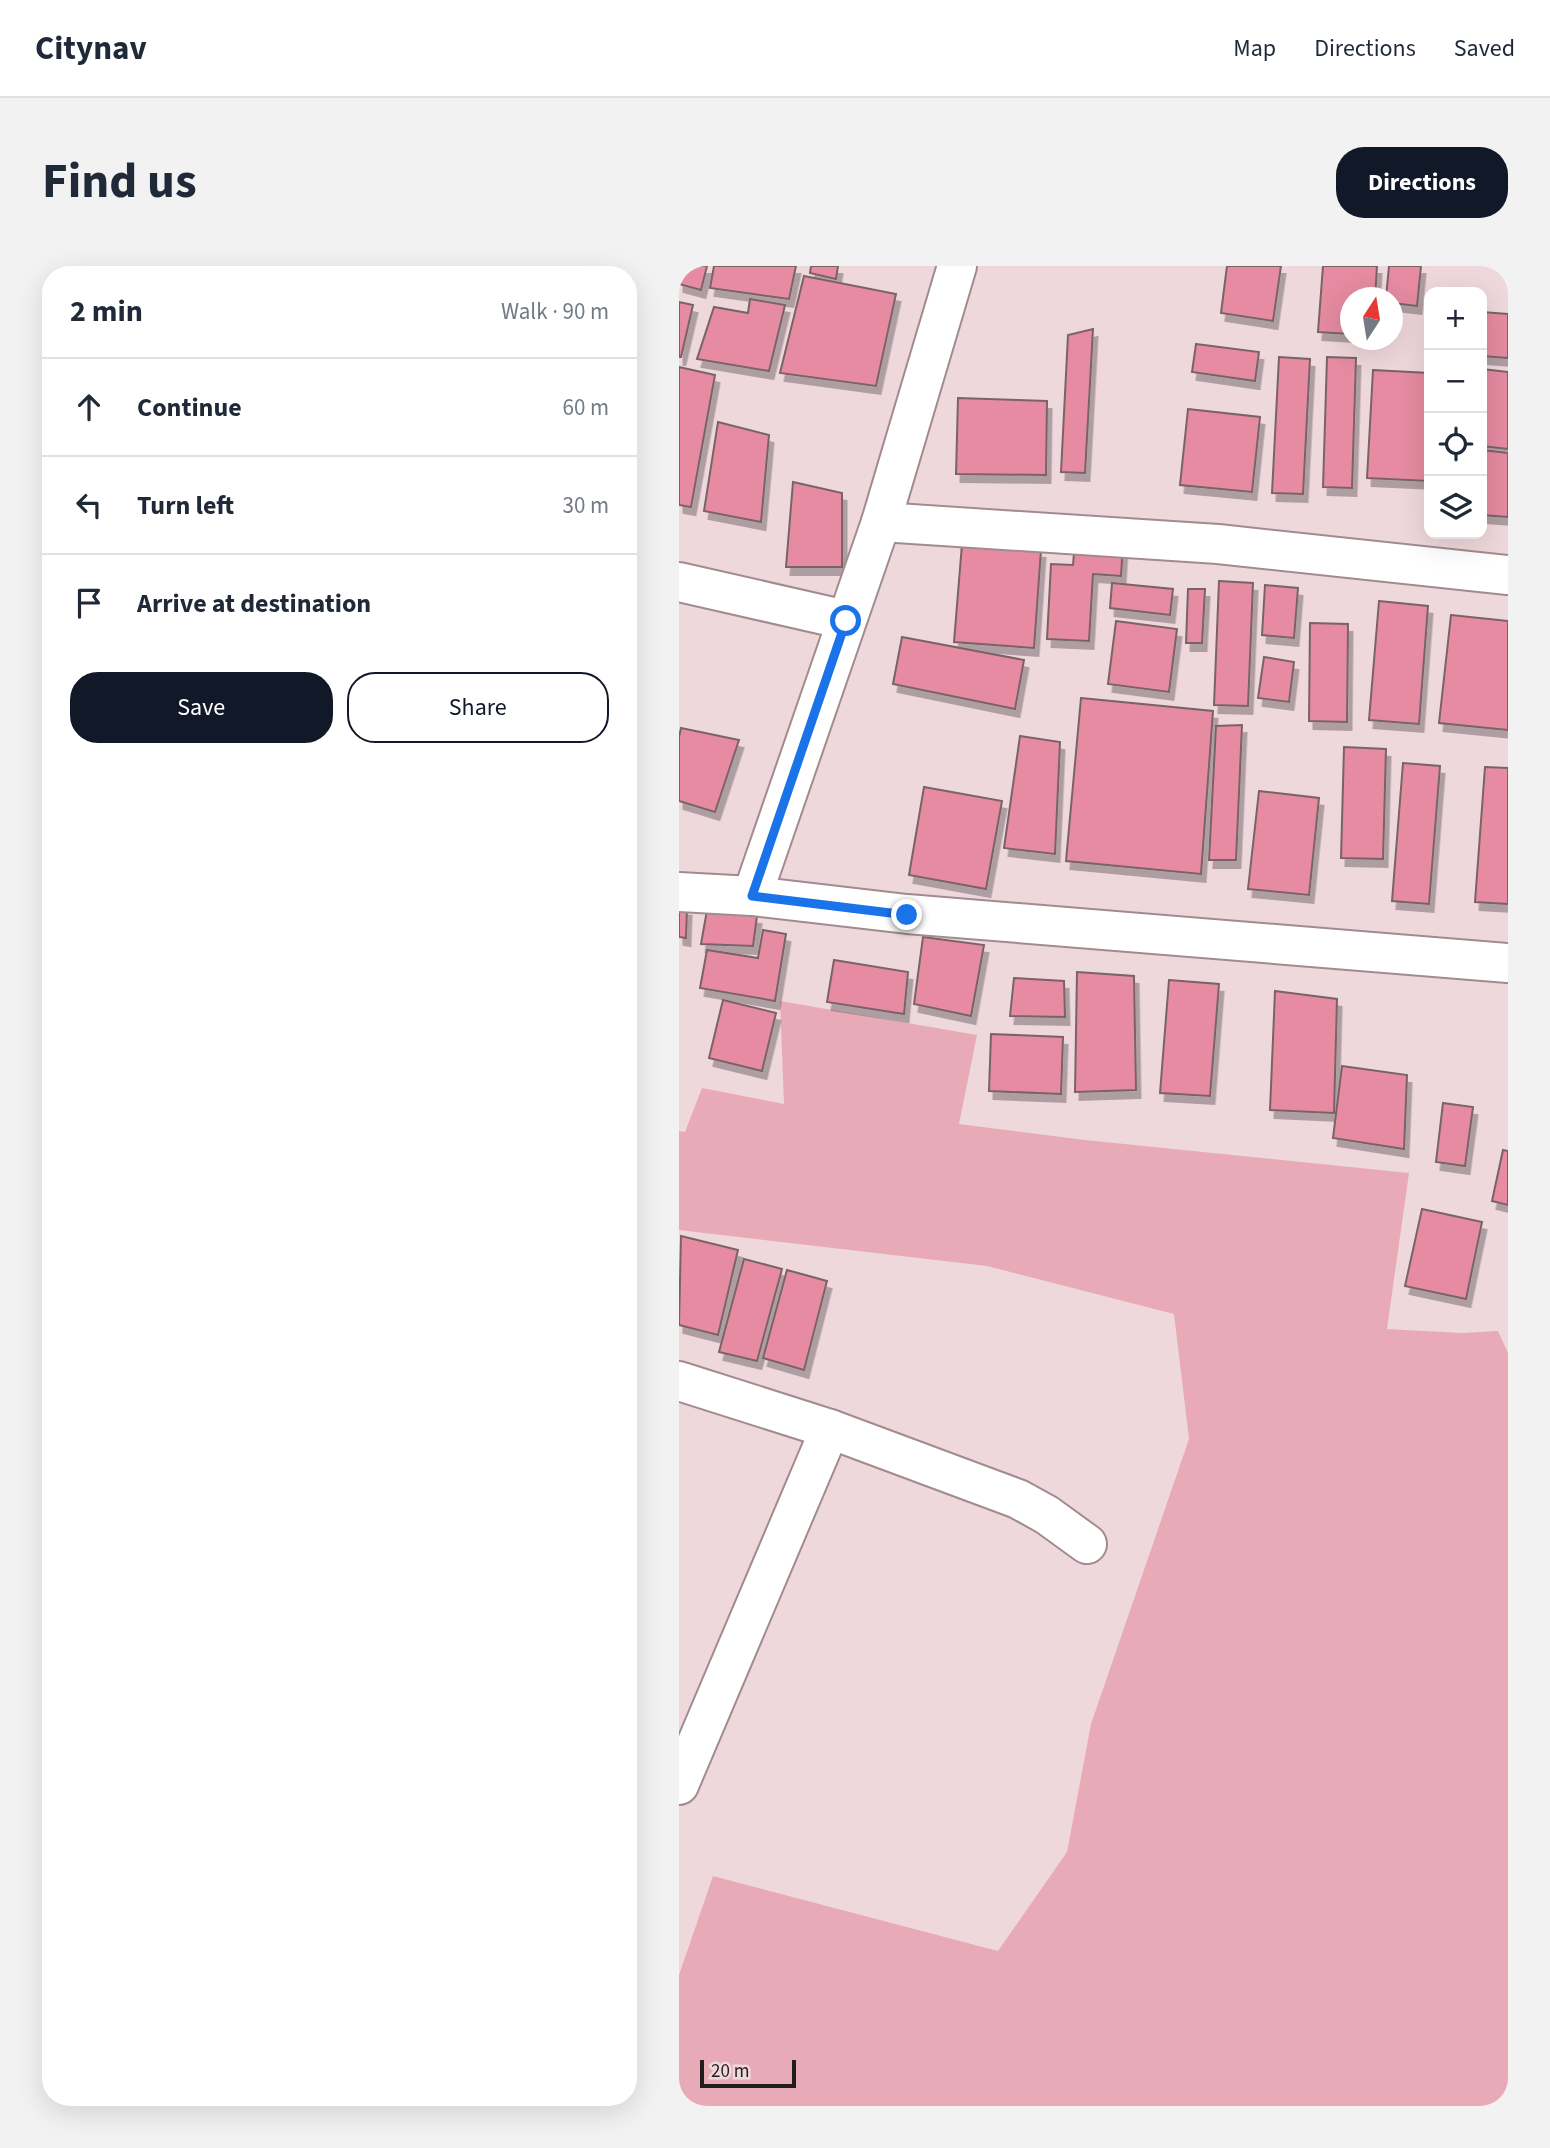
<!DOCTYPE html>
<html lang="en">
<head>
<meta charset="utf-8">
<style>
  :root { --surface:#fff; --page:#f2f2f3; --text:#1f2937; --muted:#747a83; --line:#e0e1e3; --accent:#111827 }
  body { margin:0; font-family:"Source Sans 3",sans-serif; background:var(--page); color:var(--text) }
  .controls { position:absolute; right:21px; top:21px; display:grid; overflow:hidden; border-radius:14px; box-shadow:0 7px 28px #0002 }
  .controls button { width:63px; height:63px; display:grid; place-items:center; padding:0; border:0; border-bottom:2px solid var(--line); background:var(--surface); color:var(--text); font:35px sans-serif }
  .compass { position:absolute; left:661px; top:21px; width:63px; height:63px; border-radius:50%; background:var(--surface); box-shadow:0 7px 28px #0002; rotate:12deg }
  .scale { position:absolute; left:21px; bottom:18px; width:96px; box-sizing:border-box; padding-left:7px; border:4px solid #241b1d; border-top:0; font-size:19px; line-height:24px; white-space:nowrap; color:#241b1d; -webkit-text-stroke:5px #efd8dc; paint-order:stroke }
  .stop { position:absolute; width:21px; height:21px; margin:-16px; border:5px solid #1a73e8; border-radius:50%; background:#fff }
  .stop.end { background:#1a73e8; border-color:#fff; box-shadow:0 2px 7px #0008 }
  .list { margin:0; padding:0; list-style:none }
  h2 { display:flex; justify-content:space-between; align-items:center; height:91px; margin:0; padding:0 28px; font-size:30px }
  h2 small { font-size:23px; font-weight:400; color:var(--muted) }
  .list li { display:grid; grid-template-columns:46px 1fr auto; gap:21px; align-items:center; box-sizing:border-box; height:98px; padding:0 28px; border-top:2px solid var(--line) }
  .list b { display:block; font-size:26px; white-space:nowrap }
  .list em { font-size:23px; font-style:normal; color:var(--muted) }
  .actions { display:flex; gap:14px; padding:21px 28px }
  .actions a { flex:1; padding:16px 0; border:2px solid var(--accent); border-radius:28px; text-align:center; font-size:24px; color:var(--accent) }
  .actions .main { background:var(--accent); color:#fff }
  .icon { flex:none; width:38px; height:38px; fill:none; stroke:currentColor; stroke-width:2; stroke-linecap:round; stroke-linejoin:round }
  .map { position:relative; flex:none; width:829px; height:1840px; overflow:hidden; border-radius:28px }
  header { display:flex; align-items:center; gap:42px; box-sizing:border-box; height:98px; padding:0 35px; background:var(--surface); border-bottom:2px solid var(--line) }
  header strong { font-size:33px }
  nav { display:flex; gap:38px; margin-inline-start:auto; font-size:24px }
  .intro { display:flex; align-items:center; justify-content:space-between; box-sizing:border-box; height:168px; padding:0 42px }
  h1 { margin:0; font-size:49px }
  .button { padding:18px 32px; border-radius:28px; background:var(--accent); color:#fff; font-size:24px; font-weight:700 }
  main { display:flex; gap:42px; padding:0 42px }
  aside { flex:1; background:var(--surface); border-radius:28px; box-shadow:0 7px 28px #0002 }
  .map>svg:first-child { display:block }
</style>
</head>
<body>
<header>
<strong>Citynav</strong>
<nav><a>Map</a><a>Directions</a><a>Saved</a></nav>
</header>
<div class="intro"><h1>Find us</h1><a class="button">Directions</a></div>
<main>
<aside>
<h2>2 min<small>Walk · 90 m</small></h2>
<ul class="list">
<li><svg class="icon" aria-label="ahead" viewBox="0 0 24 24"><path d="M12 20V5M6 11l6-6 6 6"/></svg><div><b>Continue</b></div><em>60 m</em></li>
<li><svg class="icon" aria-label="left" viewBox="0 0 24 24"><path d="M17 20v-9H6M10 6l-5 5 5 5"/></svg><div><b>Turn left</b></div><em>30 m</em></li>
<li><svg class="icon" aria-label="arrive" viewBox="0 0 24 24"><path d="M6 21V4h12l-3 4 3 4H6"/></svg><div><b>Arrive at destination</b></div></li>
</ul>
<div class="actions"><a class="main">Save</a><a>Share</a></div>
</aside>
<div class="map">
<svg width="829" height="1840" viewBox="0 0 829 1840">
  <defs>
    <filter id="shadow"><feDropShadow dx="4.5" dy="8" stdDeviation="0" flood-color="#0004"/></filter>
  </defs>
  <rect width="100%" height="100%" fill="#efd8dc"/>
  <polygon fill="#e9aab8" points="101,735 298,769 280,858 406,874 730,907 708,1063 783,1067 819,1065 829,1087 829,1840 0,1840 0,1709 34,1610 319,1685 388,1586 412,1458 510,1173 495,1048 308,1000 0,964 0,865 6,866 23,822 105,838"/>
  <g fill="#e68ba1" stroke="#796468" stroke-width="2" filter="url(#shadow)">
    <polygon points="0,0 28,0 22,24 0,18"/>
    <polygon points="35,0 117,0 110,33 31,22"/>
    <polygon points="132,0 159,0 157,13 131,7"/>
    <polygon points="548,0 602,0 594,55 542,47"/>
    <polygon points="644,0 698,0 696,32 671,32 671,68 639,66"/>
    <polygon points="710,0 742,0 738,40 713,37 713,32 707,32"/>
    <polygon points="125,10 217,28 197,120 101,107"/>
    <polygon points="71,33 106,39 90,105 18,93 35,41 69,47"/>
    <polygon points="0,36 14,39 2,91 0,91"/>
    <polygon points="803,46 829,48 829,92 803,90"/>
    <polygon points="414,63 406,207 382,206 389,69"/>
    <polygon points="517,78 580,86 576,115 513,106"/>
    <polygon points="600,91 631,93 624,228 593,227"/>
    <polygon points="648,91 677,92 673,222 644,221"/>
    <polygon points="0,101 36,109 12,241 0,239"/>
    <polygon points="803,103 829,106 829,183 803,180"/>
    <polygon points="694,104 750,107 750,215 688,212"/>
    <polygon points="279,132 368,135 367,209 277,208"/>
    <polygon points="509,143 581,151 573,226 501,219"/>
    <polygon points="39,156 90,169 82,256 25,245"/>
    <polygon points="803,184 829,187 829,251 803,249"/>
    <polygon points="114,216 163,227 163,301 107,301"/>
    <polygon points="396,276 444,279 442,310 414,308 410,375 368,373 372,298 394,299"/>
    <polygon points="283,278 362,284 355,382 275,376"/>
    <polygon points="540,315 574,317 569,440 535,439"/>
    <polygon points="433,317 494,323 491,349 431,342"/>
    <polygon points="586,319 619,322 615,372 583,369"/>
    <polygon points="509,323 526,323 523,377 507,377"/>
    <polygon points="700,335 749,340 740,458 690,454"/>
    <polygon points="772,349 829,355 829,464 760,457"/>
    <polygon points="437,355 498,363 490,426 429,418"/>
    <polygon points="631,357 669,358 668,456 630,455"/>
    <polygon points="223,371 345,394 336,443 214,418"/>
    <polygon points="585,391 615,396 610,436 579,432"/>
    <polygon points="402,432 534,445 522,608 387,595"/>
    <polygon points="563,459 557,594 530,594 537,460"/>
    <polygon points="2,462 60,474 36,546 0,535 0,471"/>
    <polygon points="341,470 381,476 376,588 325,582"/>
    <polygon points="665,481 707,483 704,593 662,592"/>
    <polygon points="724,497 761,500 750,638 713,635"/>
    <polygon points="806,501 829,502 829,638 796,636"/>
    <polygon points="245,521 323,535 307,623 230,609"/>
    <polygon points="580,525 640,532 630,629 569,623"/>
    <polygon points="0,641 8,642 7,672 0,671"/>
    <polygon points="28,644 78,650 74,680 22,678"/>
    <polygon points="84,664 107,668 96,735 21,722 28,684 79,692"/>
    <polygon points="244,671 305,679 292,750 235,738"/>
    <polygon points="155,694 229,706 225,748 148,736"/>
    <polygon points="398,706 455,710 457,824 396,826"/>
    <polygon points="335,712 385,715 386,751 331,750"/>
    <polygon points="490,714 540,718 531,830 481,827"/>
    <polygon points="596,725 658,733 655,847 591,844"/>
    <polygon points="44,734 97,747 83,805 30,792"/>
    <polygon points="312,768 384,771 382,828 310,825"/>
    <polygon points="663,800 728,809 725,883 654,872"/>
    <polygon points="764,837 794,841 786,900 757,896"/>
    <polygon points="824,884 829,885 829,939 813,935"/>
    <polygon points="743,943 803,956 787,1033 726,1020"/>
    <polygon points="2,970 59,984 39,1069 0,1059"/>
    <polygon points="65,993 103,1003 78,1095 40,1086"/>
    <polygon points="108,1004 148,1015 125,1104 84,1092"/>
  </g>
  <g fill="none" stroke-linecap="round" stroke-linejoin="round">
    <defs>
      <g id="minor">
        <polyline points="202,256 539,278 829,309"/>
        <polyline points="0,316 167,354"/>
        <polyline points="0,626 73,630 228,648 829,697"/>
        <polyline points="73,630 202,256 278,0"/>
        <polyline points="0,1115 151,1163 339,1233 368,1249 408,1278"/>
        <polyline points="0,1519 151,1163"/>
      </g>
    </defs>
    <use href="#minor" stroke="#a18b8f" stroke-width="42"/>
    <use href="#minor" stroke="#fff" stroke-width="38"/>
  </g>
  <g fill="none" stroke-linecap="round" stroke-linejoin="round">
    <polyline stroke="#1a73e8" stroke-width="9" points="167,355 73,630 228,649"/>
  </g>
</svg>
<div class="controls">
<button>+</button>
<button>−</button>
<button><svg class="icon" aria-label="locate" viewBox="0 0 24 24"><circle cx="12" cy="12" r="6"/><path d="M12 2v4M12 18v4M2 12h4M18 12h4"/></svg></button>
<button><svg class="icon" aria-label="layers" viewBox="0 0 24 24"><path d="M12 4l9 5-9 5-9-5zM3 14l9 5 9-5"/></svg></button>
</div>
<svg class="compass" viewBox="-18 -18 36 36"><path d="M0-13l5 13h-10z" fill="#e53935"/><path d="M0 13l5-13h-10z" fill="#747a83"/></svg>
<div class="scale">20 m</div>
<div class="stop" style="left:167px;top:355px"></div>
<div class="stop end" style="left:228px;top:649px"></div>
</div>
</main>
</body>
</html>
